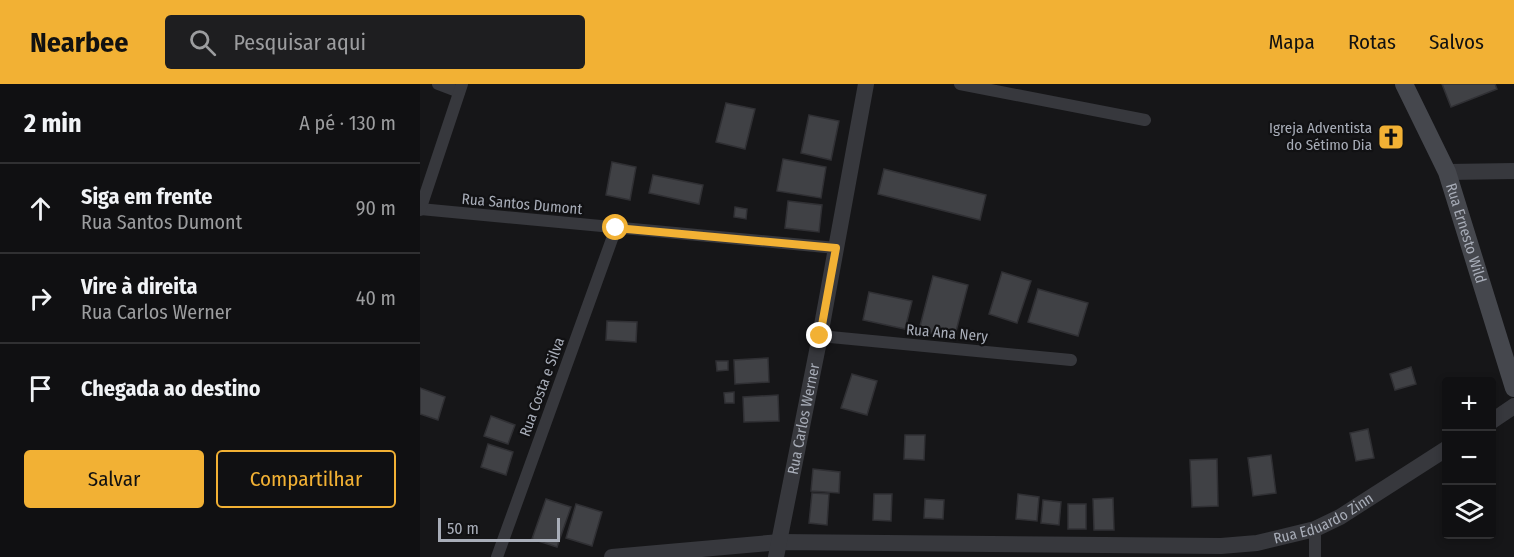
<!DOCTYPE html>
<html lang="pt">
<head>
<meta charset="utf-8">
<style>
  :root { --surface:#101012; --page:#1e1e20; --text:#f1f3f6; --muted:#9c9d9f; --line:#303032; --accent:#f2b134 }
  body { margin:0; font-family:"Fira Sans Condensed",sans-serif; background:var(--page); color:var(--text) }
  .controls { position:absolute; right:18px; bottom:18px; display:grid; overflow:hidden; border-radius:6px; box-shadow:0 3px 9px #0003 }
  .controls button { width:54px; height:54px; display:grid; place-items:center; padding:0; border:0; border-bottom:2px solid var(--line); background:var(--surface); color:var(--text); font:30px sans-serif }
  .scale { position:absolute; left:18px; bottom:15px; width:122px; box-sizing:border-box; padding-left:6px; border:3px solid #a8adb8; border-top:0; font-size:16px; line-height:21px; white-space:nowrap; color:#a8adb8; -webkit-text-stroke:4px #111113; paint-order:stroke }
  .stop { position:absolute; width:18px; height:18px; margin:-14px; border:4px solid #f2b134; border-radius:50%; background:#fff }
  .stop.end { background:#f2b134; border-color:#fff; box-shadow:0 2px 6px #0008 }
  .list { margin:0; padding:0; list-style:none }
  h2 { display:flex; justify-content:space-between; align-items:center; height:78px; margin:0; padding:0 24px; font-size:26px }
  h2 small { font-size:20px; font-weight:400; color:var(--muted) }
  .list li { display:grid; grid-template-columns:39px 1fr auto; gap:18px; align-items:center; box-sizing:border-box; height:90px; padding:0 24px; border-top:2px solid var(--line) }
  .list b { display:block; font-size:22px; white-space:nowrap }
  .list p { margin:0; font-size:20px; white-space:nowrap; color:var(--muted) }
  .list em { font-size:20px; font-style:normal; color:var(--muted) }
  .actions { display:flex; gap:12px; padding:18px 24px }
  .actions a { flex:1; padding:14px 0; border:2px solid var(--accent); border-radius:6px; text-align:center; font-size:21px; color:var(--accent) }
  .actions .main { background:var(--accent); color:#111 }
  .icon { flex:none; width:33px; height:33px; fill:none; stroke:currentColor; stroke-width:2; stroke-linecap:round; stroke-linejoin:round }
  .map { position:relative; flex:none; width:1094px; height:473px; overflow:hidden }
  header { display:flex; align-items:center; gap:36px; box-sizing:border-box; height:84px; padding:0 30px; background:var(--accent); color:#111 }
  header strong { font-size:28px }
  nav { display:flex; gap:33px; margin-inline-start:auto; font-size:21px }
  .search { width:420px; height:54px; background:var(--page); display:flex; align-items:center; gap:15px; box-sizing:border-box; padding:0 21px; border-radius:6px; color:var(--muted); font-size:22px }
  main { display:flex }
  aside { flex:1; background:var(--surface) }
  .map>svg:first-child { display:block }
</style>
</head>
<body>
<header>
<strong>Nearbee</strong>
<div class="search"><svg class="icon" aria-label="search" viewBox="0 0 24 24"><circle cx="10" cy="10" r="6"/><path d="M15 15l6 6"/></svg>Pesquisar aqui</div>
<nav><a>Mapa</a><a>Rotas</a><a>Salvos</a></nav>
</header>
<main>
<aside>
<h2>2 min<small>A pé · 130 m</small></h2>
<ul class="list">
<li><svg class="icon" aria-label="ahead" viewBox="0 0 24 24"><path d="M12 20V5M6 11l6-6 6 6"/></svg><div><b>Siga em frente</b><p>Rua Santos Dumont</p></div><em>90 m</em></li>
<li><svg class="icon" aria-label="right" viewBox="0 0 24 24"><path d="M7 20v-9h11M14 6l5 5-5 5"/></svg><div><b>Vire à direita</b><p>Rua Carlos Werner</p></div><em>40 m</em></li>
<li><svg class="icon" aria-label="arrive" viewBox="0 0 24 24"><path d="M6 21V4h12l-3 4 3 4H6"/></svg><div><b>Chegada ao destino</b></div></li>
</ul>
<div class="actions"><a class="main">Salvar</a><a>Compartilhar</a></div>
</aside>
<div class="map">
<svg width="1094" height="473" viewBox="0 0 1094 473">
  <rect width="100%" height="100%" fill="#161618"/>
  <g fill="#404145" stroke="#303034" stroke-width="1.5">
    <polygon points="1022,0 1075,0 1077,5 1031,23"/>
    <polygon points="306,19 335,25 325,65 296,58"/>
    <polygon points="389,31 419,37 411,76 381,69"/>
    <polygon points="363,75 406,83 401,114 357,107"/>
    <polygon points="192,78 216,83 210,116 186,111"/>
    <polygon points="464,85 566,111 560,136 458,110"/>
    <polygon points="233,91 283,101 279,120 229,109"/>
    <polygon points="368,117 402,121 399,148 365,144"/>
    <polygon points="315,123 327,125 326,135 314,133"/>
    <polygon points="582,188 611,197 597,239 569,230"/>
    <polygon points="513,192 548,201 534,255 499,246"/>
    <polygon points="618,205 668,219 658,252 608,238"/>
    <polygon points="449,208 492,217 485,245 443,236"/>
    <polygon points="187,237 217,238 216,258 186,256"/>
    <polygon points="348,274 349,298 315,300 314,276"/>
    <polygon points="296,277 308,277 308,286 297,287"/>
    <polygon points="991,283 996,300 975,306 970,290"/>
    <polygon points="432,290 457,297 447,331 421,324"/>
    <polygon points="0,304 25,313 18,336 0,330"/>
    <polygon points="314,308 314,319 305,319 304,309"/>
    <polygon points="358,311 359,337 324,338 323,313"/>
    <polygon points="71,332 95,341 88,360 64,352"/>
    <polygon points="948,345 954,374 936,377 930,349"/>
    <polygon points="485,351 505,351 504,376 484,375"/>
    <polygon points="68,360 93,368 86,391 61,383"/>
    <polygon points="851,371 856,409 833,412 828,374"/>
    <polygon points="797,375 798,422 772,423 770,376"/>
    <polygon points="393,385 420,388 419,409 391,407"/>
    <polygon points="392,409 409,410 407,441 389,439"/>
    <polygon points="454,410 472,410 471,437 453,436"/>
    <polygon points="598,410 619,413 617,437 596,435"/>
    <polygon points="693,414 694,446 674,446 673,415"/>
    <polygon points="126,415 151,423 137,463 112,455"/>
    <polygon points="505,415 524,416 523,435 504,434"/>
    <polygon points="623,416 641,418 639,441 621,439"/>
    <polygon points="156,420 182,428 172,462 146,454"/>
    <rect x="648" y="420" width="18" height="25"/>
  </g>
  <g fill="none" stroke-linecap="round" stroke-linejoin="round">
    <g stroke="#37383d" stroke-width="12">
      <polyline points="18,0 39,8"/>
      <polyline points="540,0 725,36"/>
      <polyline points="0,125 416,164"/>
      <polyline points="0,126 42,0"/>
      <polyline points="400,252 651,276"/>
      <polyline points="77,473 196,144"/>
      <polyline points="895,473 895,445"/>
    </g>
    <g stroke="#37383d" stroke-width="16">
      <polyline points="1027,88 1094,87"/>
      <polyline points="1072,337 1094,322"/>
      <path id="s1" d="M192,473L360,458L801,462L837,459L895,445L920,433L1026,365"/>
      <path id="s2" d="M356,473L400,252L446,0"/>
    </g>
    <path stroke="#45474d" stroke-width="18" id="s3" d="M984,0L1027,88L1094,304"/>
  </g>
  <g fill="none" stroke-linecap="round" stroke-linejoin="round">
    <polyline stroke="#f2b134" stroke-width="8" points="196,144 416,164 400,252"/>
  </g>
  <defs>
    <symbol id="church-square" viewBox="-11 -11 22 22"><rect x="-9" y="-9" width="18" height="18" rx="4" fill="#f2b134" stroke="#111113"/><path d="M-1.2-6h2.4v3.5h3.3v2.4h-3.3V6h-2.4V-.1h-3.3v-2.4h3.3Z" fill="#111"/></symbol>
  </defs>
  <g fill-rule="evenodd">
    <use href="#church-square" x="956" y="38" width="30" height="30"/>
  </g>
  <g text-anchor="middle" stroke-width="4.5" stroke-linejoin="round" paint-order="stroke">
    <g font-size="15" fill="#a8adb8" stroke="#111113" text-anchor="end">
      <text x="952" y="49">Igreja Adventista<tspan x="952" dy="17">do Sétimo Dia</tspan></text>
    </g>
    <g font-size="15" fill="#a8adb8" stroke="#111113">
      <text transform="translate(102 120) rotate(5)" y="5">Rua Santos Dumont</text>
      <text dy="5" stroke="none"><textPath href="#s3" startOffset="162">Rua Ernesto Wild</textPath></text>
      <text transform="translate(527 249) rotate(5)" y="5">Rua Ana Nery</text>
      <text transform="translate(122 303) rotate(-70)" y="5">Rua Costa e Silva</text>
      <text dy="5" stroke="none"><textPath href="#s2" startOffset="141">Rua Carlos Werner</textPath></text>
      <text dy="5" stroke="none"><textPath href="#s1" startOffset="717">Rua Eduardo Zinn</textPath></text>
    </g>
  </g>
</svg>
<div class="controls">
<button>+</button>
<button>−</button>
<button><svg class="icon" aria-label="layers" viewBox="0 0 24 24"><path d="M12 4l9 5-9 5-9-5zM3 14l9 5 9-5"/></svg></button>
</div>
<div class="scale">50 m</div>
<div class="stop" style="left:196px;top:144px"></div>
<div class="stop end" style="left:400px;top:252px"></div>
</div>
</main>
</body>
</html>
